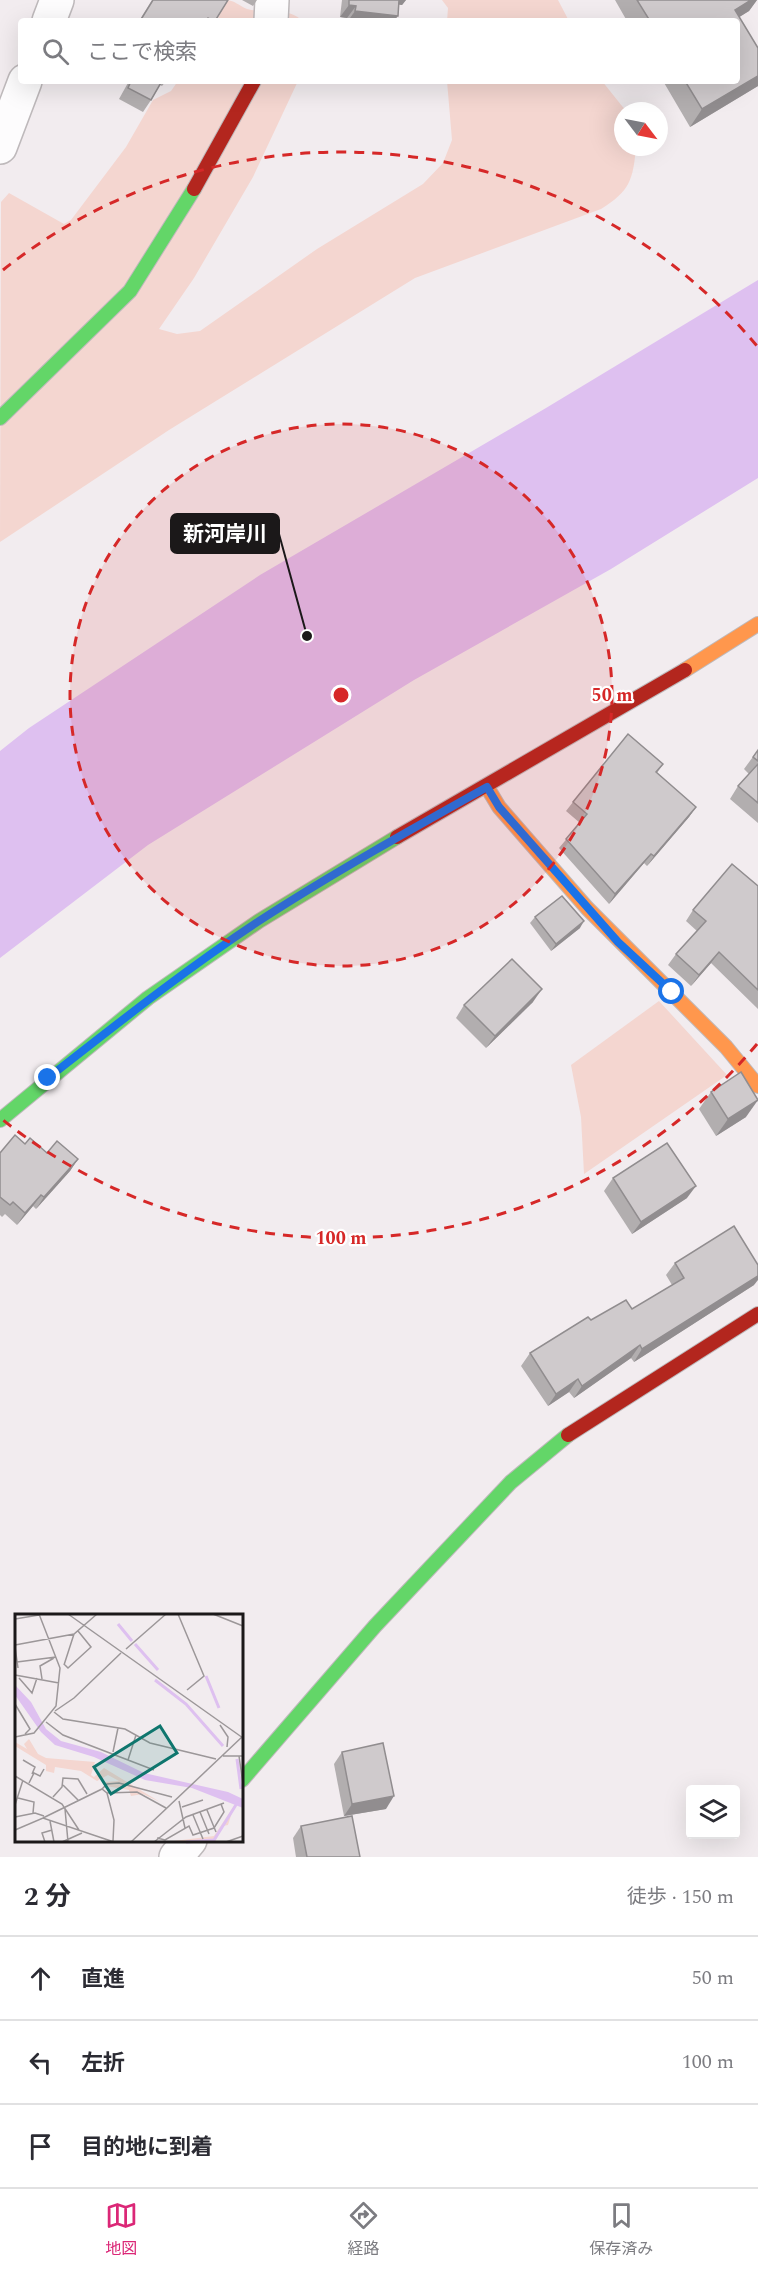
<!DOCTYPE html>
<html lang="ja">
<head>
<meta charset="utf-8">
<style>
  :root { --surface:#fff; --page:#f2f2f3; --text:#2b2b33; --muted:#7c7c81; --line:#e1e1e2; --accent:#db2777 }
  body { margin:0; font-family:Spectral,"Noto Sans JP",serif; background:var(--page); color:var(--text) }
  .controls { position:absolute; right:18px; bottom:18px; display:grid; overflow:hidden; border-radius:6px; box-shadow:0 6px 24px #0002 }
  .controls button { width:54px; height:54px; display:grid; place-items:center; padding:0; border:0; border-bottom:2px solid var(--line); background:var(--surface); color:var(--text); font:30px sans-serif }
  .compass { position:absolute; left:614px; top:102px; width:54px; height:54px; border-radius:50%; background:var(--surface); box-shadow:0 6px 24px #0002; rotate:122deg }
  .stop { position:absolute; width:18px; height:18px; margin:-14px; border:4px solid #1a73e8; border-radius:50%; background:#fff }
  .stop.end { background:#1a73e8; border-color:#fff; box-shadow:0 2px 6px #0008 }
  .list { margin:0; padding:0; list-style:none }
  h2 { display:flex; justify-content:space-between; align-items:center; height:78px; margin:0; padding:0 24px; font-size:26px }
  h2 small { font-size:20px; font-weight:400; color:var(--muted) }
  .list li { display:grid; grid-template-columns:39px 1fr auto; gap:18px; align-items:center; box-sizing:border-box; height:84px; padding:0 24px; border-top:2px solid var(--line) }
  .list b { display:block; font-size:22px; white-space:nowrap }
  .list em { font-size:20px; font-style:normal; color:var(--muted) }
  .icon { flex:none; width:33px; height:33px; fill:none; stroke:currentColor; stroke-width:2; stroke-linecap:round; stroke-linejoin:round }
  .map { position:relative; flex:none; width:758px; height:1857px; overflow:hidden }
  .search { position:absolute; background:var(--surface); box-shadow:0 6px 24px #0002; left:18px; right:18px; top:18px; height:66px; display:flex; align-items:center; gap:15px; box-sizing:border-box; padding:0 21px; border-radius:6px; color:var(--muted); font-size:22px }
  .sheet { height:330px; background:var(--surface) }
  nav { display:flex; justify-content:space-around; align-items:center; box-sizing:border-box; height:84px; border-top:2px solid var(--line); background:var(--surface); font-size:16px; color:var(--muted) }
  nav a { display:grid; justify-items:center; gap:3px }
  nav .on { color:var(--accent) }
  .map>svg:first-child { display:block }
</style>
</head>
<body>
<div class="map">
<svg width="758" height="1857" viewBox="0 0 758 1857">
  <rect width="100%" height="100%" fill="#f2ecef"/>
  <g fill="#f4d6d0">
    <path d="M225,0C235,0 239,6 247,9C267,14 286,6 303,21H217Z"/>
    <polygon points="442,0 558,0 569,21 447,21 448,8"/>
    <path d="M178,81H298L253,177L194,278L159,329L177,334L200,331L317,249L423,184L443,163L452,140L447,81H602L626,111H623V147H636C633,180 630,191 601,209L415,278L169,430L0,542L1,202L9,193L64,224L71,220L126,147L153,100L171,91Z"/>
    <polygon points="659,1001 727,1075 584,1174 581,1117 571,1065"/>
  </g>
  <polygon fill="#dec0f0" points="758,280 758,478 611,569 414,680 148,845 0,958 0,751 29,728 260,575 546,408"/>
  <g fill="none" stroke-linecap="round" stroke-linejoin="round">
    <defs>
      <g id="street">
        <polyline points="49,21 57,0"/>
        <polyline points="271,21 272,0"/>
        <polyline points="0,147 25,81"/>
        <polyline points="176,1857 190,1840"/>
      </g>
      <g id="fast">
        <polyline points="0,418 130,291 194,189"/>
        <polyline points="0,1120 148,998 259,921 397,837"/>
        <polyline points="242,1780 375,1626 511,1482 568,1435"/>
      </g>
      <g id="slow">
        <polyline points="685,670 758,624"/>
        <polyline points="487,787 499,807 587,908 726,1047 758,1086"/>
      </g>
      <g id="jam">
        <polyline points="194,189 254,81"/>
        <polyline points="397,837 685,670"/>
        <polyline points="568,1435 758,1314"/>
      </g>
    </defs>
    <use href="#street" stroke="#beb9bb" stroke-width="36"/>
    <use href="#fast" stroke="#beb9bb" stroke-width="16"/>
    <use href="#slow" stroke="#beb9bb" stroke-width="16"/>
    <use href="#jam" stroke="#beb9bb" stroke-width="16"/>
    <use href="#street" stroke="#fdfcfd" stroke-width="33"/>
    <use href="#fast" stroke="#63d668" stroke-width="14"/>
    <use href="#slow" stroke="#ff974d" stroke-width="14"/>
    <use href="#jam" stroke="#b3261e" stroke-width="14"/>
  </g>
  <g fill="#b2aeaf">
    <polygon points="152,0 228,0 215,21 139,21"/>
    <polygon points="242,0 257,0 253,6"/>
    <polygon points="342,0 406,0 402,5 399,4 394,21 347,21 347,18 340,17"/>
    <polygon points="615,0 757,0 749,11 739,17 758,48 758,86 690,127 663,81 737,81 737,21 627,21"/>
    <polygon points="129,81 166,81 162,86 160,85 151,100 143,112 119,99"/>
    <polygon points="758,750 758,823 730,799 738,786 749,774 744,769"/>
    <polygon points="663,764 657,773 696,807 689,817 647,866 644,863 609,904 559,848 580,823 566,811 573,802"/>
    <polygon points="758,886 758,1009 711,963 691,986 668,965 676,954 697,931 686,921 693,910"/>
    <polygon points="535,917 580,928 551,951 530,923"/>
    <polygon points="533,1002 486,1048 456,1018 464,1005"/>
    <polygon points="711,1092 746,1117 716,1136 699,1109"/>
    <polygon points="25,1144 47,1153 78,1159 70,1171 36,1209 33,1206 17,1225 5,1214 2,1217 0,1215 0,1153"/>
    <polygon points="613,1178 687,1198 632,1234 604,1191"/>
    <polygon points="675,1263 754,1285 634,1362 631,1358 574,1398 569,1392 548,1406 521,1366 530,1353 591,1320 632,1309 672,1285 666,1275"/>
    <polygon points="342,1752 386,1809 344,1816 334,1764"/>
    <polygon points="301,1826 360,1857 296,1857 293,1838"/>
  </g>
  <g fill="#918d8f">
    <polygon points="394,0 406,0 402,5 392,4"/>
    <polygon points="751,0 757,0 749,11 733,21 735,10"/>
    <polygon points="349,5 356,6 347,18 340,17"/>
    <polygon points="355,11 398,16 394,21 348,21"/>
    <polygon points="758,76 758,86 690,127 702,109"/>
    <polygon points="696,807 689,817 647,866 654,856"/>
    <polygon points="651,854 644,863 609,904 615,894"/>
    <polygon points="584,921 580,928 551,951 556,944"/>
    <polygon points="719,952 711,963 691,986 699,975"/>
    <polygon points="542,989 533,1002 486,1048 495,1036"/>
    <polygon points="758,1100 746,1117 716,1136 728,1119"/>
    <polygon points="78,1159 70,1171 36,1209 44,1197"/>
    <polygon points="696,1186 687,1198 632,1234 641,1222"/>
    <polygon points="41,1195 33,1206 17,1225 25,1213"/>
    <polygon points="758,1276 758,1280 754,1285 634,1362 642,1349"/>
    <polygon points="640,1345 631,1358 574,1398 582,1386"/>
    <polygon points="578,1379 569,1392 548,1406 556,1394"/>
    <polygon points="394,1796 386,1809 344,1816 352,1804"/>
  </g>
  <g fill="#cfcacc" stroke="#918d8f" stroke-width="1.5">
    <polygon points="153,0 228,0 215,21 213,21 208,18 206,21 140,21"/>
    <polygon points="349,0 399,0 398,16 355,11 356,6 349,5"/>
    <polygon points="637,0 751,0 735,10 758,48 758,76 702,109 685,81 737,81 737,21 650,21"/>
    <polygon points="131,81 162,81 151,100 128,88"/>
    <polygon points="628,734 663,764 656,772 696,807 654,856 651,854 615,894 566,839 587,814 573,802"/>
    <polygon points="758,750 758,761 753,757"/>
    <polygon points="758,764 758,803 738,786"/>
    <polygon points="732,864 758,886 758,990 719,952 699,975 676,954 706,921 693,910"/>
    <polygon points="562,896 584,921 556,944 535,917"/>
    <polygon points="512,959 542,989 495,1036 464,1005"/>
    <polygon points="741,1072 758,1100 728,1119 711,1092"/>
    <polygon points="15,1135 25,1144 30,1138 47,1153 57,1141 78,1159 44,1197 41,1195 25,1213 13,1202 10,1205 0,1197 0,1153"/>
    <polygon points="667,1143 696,1186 641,1222 613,1178"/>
    <polygon points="734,1226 758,1265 758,1276 642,1349 640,1345 582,1386 578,1379 556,1394 530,1353 588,1317 591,1320 626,1300 632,1309 684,1278 675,1263"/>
    <polygon points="383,1743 394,1796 352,1804 342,1752"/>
    <polygon points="352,1816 360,1857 307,1857 301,1826"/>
  </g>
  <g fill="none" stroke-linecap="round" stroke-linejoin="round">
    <path stroke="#1a73e8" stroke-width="8" d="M48,1078C117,1024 186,969 259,921C333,873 410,830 487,787L499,807L618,942L672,992"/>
  </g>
  <circle cx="341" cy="695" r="271" fill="#d62828" fill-opacity=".12"/>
  <g fill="none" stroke="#d62828" stroke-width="3" stroke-dasharray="10 8">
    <circle cx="341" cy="695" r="271"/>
    <path d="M757 1044A543 543 0 0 1 3 1120M3 270A543 543 0 0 1 757 346"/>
  </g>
  <g transform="translate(15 1614)">
    <rect width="228" height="228" fill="#f2ecef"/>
    <path d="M14,125L23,140L31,144L80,148L76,161L79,163L89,154L145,188L128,180L116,182L114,176L91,172L90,168L104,167L93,161L82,167L66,157L40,153L39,159L31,157V151L0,132V128L12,135L9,130ZM219,192L213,211L208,212L200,228H151L199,222Z" fill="#f4d6d0"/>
    <path d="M0,71L16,88L31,115L46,127L86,138L129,159L213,178L228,185V194L177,174L130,166L79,143L40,131L26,118L0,81Z" fill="#dec0f0"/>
    <path fill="none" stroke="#dec0f0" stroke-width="3" d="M103,10L117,27M120,30L143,56M191,62L204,94M140,66L171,90L208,132M222,145L226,175M171,228L199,226L224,186"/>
    <path fill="none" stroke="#9c9799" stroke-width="1.5" d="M53,0L228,124M163,0L189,62L172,76M198,0L228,12M0,5L24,1M0,31L59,20L82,0M0,33L3,54M111,35L151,0M2,48L41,43M49,50L53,54L76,33L63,17M49,51L59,20M0,61L44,69M4,64L17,79L22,64M27,65L25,52L39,44M0,90L15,115L10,120M40,97L59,84L106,39M39,98L48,105L110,115L135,129L201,145M31,108L48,121L139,156M205,111L213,123L212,133M0,123L19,119L41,92L45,54L24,0M98,138L103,114M208,142H228M224,142L228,170M8,146L20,153L17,160M113,146L121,121M0,162L47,190L64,216M14,169L19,159L25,162L29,155M48,171L63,186M87,175L92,170L104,169L157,183M92,179L99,206L98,227M38,183L47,173L48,164L63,165L72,180M3,184L19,188L18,199M164,187L170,214M0,191L8,166M167,193L188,186M50,195L53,228M192,196L201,218M185,198L194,220M178,201L188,225M0,203L20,199L29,202M28,204L87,175L92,179L122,178L151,194M35,207L39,228M0,216L28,204L99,228M142,224L150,226L174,212L178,221L199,214L209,198L206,190M30,228L27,219L37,216M47,228L67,219M116,228L228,122M139,228L171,203L209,189M211,228L228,222"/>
    <path fill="#0f766e" fill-opacity="0.15" stroke="#0f766e" stroke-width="3" d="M145,112L162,139L96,180L79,153Z"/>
    <rect width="228" height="228" fill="none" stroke="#1b1819" stroke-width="3"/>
  </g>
  <circle cx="341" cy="695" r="9" fill="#d62828" stroke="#fff" stroke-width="3"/>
  <g font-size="18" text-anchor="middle" font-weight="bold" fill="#d62828" stroke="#fff" stroke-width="4.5" stroke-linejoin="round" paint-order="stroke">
    <text x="612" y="701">50 m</text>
    <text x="341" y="1244">100 m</text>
  </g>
  <path fill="none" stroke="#1b1819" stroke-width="2" d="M307 636L279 534"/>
  <circle fill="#1b1819" stroke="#fff" stroke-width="2" cx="307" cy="636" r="6"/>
  <rect fill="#1b1819" stroke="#1b1819" stroke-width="2" x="171" y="514" width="108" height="39" rx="6"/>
  <g font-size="21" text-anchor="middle" font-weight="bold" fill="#fff">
    <text x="225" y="541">新河岸川</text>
  </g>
</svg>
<div class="controls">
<button><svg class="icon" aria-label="layers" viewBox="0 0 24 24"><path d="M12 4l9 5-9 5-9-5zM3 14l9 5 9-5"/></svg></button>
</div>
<svg class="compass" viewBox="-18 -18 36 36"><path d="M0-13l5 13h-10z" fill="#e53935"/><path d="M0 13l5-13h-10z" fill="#7c7c81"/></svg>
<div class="stop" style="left:672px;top:992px"></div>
<div class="stop end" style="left:48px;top:1078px"></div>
<div class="search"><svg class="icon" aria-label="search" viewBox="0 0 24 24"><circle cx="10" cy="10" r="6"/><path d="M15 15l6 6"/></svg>ここで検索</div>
</div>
<section class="sheet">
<h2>2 分<small>徒歩 · 150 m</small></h2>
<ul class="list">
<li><svg class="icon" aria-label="ahead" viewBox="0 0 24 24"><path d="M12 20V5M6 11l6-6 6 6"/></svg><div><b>直進</b></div><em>50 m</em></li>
<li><svg class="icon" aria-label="left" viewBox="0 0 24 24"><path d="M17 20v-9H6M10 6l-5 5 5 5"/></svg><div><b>左折</b></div><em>100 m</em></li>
<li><svg class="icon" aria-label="arrive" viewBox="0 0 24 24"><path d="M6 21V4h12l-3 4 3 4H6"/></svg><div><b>目的地に到着</b></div></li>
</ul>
</section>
<nav>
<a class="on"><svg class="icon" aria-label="map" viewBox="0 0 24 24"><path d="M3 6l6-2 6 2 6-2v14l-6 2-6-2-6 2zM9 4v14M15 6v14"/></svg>地図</a>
<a><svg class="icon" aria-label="directions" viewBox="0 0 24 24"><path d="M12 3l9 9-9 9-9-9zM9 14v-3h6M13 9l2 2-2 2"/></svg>経路</a>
<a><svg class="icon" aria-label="saved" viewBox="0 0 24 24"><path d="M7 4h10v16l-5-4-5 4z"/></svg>保存済み</a>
</nav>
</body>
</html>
